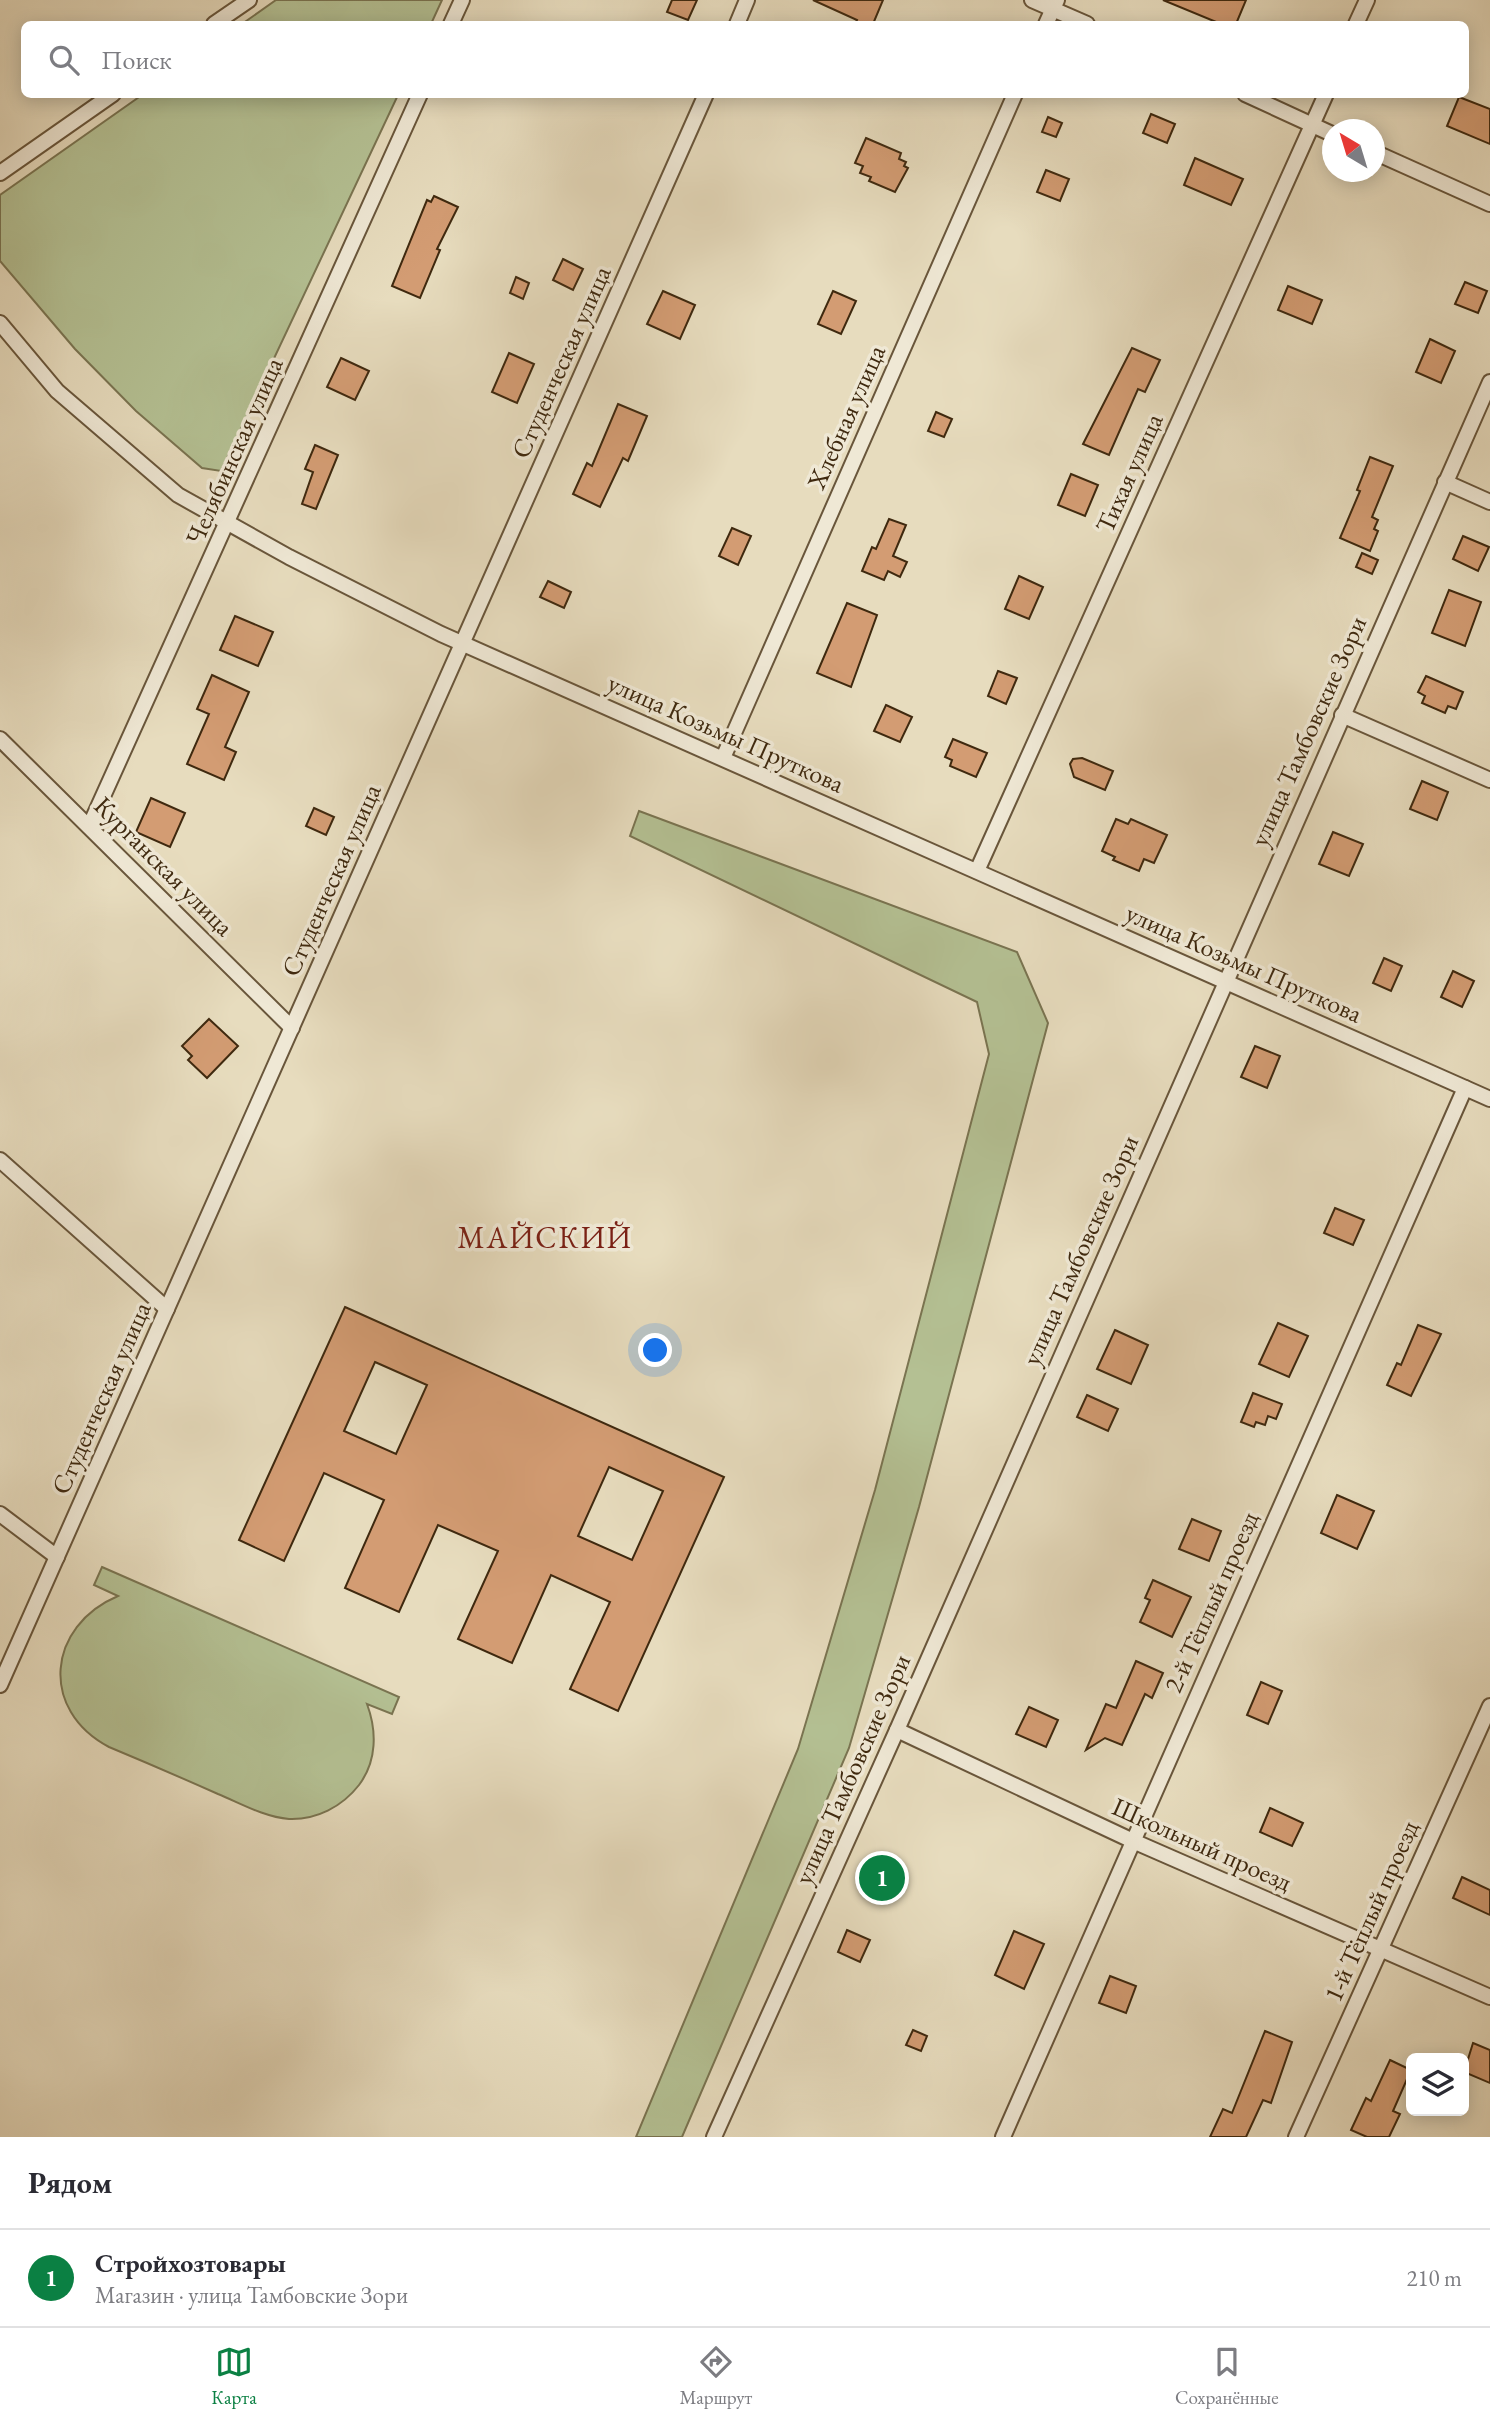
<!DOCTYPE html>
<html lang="ru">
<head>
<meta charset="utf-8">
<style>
  :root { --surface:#fff; --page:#f7f7f7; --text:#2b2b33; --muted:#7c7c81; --line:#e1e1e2; --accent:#0b8043 }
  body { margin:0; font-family:"EB Garamond",serif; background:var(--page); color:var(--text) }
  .controls { position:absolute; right:21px; bottom:21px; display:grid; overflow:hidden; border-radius:10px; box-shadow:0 4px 18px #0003 }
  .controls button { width:63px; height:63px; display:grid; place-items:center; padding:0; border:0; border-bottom:2px solid var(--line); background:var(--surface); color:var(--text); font:35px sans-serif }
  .compass { position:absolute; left:1322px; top:119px; width:63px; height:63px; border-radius:50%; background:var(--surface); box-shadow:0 4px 18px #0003; rotate:322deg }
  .you { position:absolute; left:656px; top:1351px; width:24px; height:24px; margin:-18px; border:5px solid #fff; border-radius:50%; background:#1a73e8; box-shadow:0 0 0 10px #1a73e833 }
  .badge { display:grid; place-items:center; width:46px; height:46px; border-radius:50%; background:var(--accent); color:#fff; font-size:23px; font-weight:700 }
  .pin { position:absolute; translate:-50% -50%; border:4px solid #fff; box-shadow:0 2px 7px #0006 }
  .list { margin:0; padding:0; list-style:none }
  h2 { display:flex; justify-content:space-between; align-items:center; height:91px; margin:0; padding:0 28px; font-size:30px }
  h2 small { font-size:23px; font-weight:400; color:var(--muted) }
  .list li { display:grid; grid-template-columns:46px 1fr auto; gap:21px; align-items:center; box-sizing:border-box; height:98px; padding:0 28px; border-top:2px solid var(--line) }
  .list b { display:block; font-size:26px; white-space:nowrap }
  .list p { margin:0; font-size:23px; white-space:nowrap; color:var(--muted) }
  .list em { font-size:23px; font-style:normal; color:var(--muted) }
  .icon { flex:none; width:38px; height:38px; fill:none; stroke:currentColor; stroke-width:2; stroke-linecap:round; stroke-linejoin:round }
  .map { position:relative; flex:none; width:1490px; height:2137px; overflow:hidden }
  .search { position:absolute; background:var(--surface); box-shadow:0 4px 18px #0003; left:21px; right:21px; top:21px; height:77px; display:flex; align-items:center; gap:18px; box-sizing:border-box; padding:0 24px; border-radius:10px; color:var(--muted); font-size:26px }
  .sheet { height:189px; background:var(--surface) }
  nav { display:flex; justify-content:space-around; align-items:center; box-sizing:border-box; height:98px; border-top:2px solid var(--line); background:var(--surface); font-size:19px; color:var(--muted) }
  nav a { display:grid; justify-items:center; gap:4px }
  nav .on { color:var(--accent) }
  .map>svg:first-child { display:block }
</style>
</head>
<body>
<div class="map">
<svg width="1490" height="2137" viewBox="0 0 1490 2137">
  <rect width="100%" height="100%" fill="#e7dcbe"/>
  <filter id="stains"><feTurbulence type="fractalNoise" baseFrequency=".00286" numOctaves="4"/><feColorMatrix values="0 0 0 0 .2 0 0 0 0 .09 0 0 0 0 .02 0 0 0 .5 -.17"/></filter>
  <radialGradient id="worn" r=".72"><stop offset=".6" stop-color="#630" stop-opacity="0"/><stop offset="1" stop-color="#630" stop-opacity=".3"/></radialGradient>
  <g fill="#b4c093" stroke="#7a7451" stroke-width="2">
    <polygon points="276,0 442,0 431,24 242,24"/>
    <polygon points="142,95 398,95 221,471 202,468 136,411 75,349 0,261 0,195"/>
    <polygon points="639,811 1017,952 1048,1023 919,1507 849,1748 682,2137 636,2137 798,1749 875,1490 989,1054 977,1002 630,836"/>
    <path d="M102,1567L399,1697L392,1714L367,1704C377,1731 377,1761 359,1785C342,1807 316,1820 289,1819C264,1817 240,1803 218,1794C182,1778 145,1762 109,1747C39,1710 47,1626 118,1596L94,1585Z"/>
  </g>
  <g fill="#d39c73" stroke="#3f290f" stroke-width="2" fill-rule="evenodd">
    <polygon points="672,0 697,0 688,20 667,12"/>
    <polygon points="813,0 883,0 873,24 855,24 857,20"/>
    <polygon points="1163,0 1246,0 1236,24 1221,24"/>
    <polygon points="1459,97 1490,109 1490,144 1447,126"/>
    <polygon points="1151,114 1175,124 1167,143 1143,133"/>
    <polygon points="1048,117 1062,123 1056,137 1042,132"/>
    <polygon points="866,138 901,153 899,159 906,162 904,166 908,168 895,192 869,181 871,177 860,173 863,166 855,163"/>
    <polygon points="1195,158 1243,179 1231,205 1184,185"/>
    <polygon points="1046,170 1069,179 1060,201 1037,192"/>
    <polygon points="434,196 458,207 437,249 440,250 420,298 392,286 427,200 431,202"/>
    <polygon points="563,259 583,269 573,290 553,280"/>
    <polygon points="516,277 529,283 523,299 510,293"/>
    <polygon points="1465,282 1487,291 1478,313 1455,304"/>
    <polygon points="1288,286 1322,300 1312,324 1278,310"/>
    <polygon points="663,291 695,305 680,339 647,324"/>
    <polygon points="833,291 856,301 841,334 818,324"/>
    <polygon points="1430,339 1455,351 1441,383 1416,372"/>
    <polygon points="1132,348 1160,360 1145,392 1138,389 1109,455 1083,444"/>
    <polygon points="509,353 534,364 517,403 492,392"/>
    <polygon points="341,358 369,371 355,400 327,387"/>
    <polygon points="618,404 647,416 628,461 623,458 600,507 573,494 587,463 592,466"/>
    <polygon points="936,412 952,419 944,437 928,431"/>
    <polygon points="315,445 338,455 316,509 302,504 313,472 305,469"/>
    <polygon points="1370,457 1393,466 1372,517 1378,520 1374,529 1378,531 1370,551 1340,538 1360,491 1357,490"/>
    <polygon points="1071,474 1098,485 1085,516 1058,505"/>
    <polygon points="889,519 906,525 893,556 907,562 900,577 888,571 884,580 862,571 872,547 876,549"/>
    <polygon points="732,528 751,536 738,565 719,556"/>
    <polygon points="1463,536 1489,547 1478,571 1453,559"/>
    <polygon points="1362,553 1378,560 1372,574 1356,567"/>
    <polygon points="1019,576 1043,587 1029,619 1005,609"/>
    <polygon points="548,581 571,592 564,608 540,597"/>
    <polygon points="1449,590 1481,602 1465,646 1432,633"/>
    <polygon points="847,603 877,615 851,687 817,673"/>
    <polygon points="235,616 273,632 258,666 220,650"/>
    <polygon points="998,671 1017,678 1006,704 988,696"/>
    <polygon points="212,675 249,692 225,747 236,752 224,780 187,764 209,714 197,709"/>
    <polygon points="1426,676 1463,692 1456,709 1448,706 1445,713 1422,703 1425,696 1418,692"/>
    <polygon points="886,705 912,717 900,742 874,731"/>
    <polygon points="953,739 987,753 976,777 950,766 952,760 945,757"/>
    <polygon points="1082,758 1113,771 1105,790 1074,777 1070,764 1073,759"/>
    <polygon points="1422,781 1448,792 1437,820 1410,809"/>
    <polygon points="151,798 185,813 170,847 136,832"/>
    <polygon points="314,808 334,817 326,835 306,826"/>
    <polygon points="1116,819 1128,824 1131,819 1167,835 1154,863 1144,859 1139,871 1113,860 1115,857 1102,851"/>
    <polygon points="1333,832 1363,844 1349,876 1319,864"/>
    <polygon points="1384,958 1402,966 1391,991 1373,983"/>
    <polygon points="1453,971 1474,981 1462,1007 1441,997"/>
    <polygon points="209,1019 238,1046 207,1078 188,1060 192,1056 182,1046"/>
    <polygon points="1255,1046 1280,1056 1267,1088 1241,1077"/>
    <polygon points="1335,1208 1364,1220 1353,1245 1324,1233"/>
    <path d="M345,1307L724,1477L618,1711L570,1689L610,1602L551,1575L512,1663L458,1639L498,1551L438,1525L399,1612L345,1588L384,1500L324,1473L284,1561L239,1540ZM375,1362L427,1385L396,1454L344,1431ZM609,1467L663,1491L632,1560L578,1536Z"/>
    <polygon points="1278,1323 1308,1336 1289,1377 1259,1364"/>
    <polygon points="1418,1325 1441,1334 1411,1396 1387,1385 1397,1363 1401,1365"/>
    <polygon points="1115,1330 1148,1345 1131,1384 1097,1369"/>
    <polygon points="1253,1393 1282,1404 1276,1419 1268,1416 1265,1425 1256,1422 1254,1427 1241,1422"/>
    <polygon points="1087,1395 1118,1409 1108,1431 1077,1417"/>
    <polygon points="1337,1495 1374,1511 1357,1549 1321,1533"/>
    <polygon points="1192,1519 1221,1531 1209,1561 1179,1549"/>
    <polygon points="1153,1580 1191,1597 1172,1637 1140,1622 1150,1600 1145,1598"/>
    <polygon points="1136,1661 1163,1673 1152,1698 1145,1694 1122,1745 1105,1738 1086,1750 1106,1704 1116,1708"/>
    <polygon points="1261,1682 1282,1691 1268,1724 1247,1715"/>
    <polygon points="1029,1707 1058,1720 1046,1747 1016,1734"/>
    <polygon points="1270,1808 1303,1823 1292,1846 1260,1832"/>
    <polygon points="1462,1877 1490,1890 1490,1915 1453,1898"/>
    <polygon points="847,1930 870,1940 860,1962 838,1952"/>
    <polygon points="1014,1931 1044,1944 1024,1989 995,1975"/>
    <polygon points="1110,1976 1136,1986 1126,2013 1099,2003"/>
    <polygon points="913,2030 927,2036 921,2051 906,2045"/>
    <polygon points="1265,2031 1292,2042 1271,2103 1263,2100 1246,2137 1210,2137 1223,2109 1232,2113"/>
    <polygon points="1473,2043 1490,2050 1490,2083 1464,2072"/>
    <polygon points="1390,2060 1411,2070 1393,2111 1400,2114 1389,2137 1367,2137 1351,2130 1366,2098 1371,2101"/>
  </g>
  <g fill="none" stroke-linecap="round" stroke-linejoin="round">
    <defs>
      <g id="street">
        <polyline points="1032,0 1087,24"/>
        <polyline points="214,24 249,0"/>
        <polyline points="451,24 462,0"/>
        <polyline points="737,24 747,0"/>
        <polyline points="1046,24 1057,0"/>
        <polyline points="1356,24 1367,0"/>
        <polyline points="1245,94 1332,134"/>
        <polyline points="1374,152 1490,204"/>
        <polyline points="0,173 113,94"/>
        <polyline points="0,323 57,391 178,495 289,557 441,634 1490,1099"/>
        <polyline points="1445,482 1490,502"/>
        <polyline points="1342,715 1490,780"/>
        <polyline points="0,739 292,1028"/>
        <polyline points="723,758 1015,94"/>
        <polyline points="90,825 420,94"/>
        <polyline points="977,871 1326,94"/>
        <polyline points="0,1160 167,1309"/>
        <polyline points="0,1514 57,1557"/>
        <polyline points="0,1685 706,94"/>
        <polyline points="897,1730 1133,1841 1490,1997"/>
        <polyline points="714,2137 897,1730 1490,382"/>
        <polyline points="1003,2137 1465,1088"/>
        <polyline points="1296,2137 1490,1706"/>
      </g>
    </defs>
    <use href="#street" stroke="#69563b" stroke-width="18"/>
    <use href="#street" stroke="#efe8d5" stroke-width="14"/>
  </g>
  <g text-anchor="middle" stroke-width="7" stroke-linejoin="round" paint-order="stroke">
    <g font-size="26" fill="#3f290f" stroke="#efe8d5">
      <text transform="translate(561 362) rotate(-66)" y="9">Студенческая улица</text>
      <text transform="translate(846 417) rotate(-66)" y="9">Хлебная улица</text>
      <text transform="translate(234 451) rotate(-66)" y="9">Челябинская улица</text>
      <text transform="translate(1129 473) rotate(-66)" y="9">Тихая улица</text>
      <text transform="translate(1308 731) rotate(-66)" y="9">улица Тамбовские Зори</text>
      <text transform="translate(726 733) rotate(24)" y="9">улица Козьмы Пруткова</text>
      <text transform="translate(164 866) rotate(45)" y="9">Курганская улица</text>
      <text transform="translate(331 880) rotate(-66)" y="9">Студенческая улица</text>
      <text transform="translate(1244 963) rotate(24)" y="9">улица Козьмы Пруткова</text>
      <text transform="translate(1080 1250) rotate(-66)" y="9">улица Тамбовские Зори</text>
      <text transform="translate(101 1398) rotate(-66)" y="9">Студенческая улица</text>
      <text transform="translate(1211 1602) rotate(-66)" y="9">2-й Тёплый проезд</text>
      <text transform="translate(852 1769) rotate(-66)" y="9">улица Тамбовские Зори</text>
      <text transform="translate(1202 1844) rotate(24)" y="9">Школьный проезд</text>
      <text transform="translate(1371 1911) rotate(-66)" y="9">1-й Тёплый проезд</text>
    </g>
    <g font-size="30" letter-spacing="2" fill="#7a1f14" stroke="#efe8d5">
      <text x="545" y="1248">МАЙСКИЙ</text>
    </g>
  </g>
  <rect width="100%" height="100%" filter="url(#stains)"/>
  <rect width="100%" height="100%" fill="url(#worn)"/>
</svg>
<div class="controls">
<button><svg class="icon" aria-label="layers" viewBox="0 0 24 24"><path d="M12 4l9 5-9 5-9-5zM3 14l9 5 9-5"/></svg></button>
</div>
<svg class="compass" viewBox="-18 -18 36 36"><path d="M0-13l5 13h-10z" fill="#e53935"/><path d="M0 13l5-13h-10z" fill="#7c7c81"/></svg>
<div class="you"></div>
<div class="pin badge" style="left:882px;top:1878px">1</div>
<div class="search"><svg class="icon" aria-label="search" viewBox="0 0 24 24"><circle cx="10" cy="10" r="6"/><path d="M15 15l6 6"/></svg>Поиск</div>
</div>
<section class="sheet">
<h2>Рядом<small></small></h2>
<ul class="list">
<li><span class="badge">1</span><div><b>Стройхозтовары</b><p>Магазин · улица Тамбовские Зори</p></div><em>210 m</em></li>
</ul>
</section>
<nav>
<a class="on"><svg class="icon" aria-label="map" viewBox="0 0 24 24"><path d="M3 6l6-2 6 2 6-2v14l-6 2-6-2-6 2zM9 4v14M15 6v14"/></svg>Карта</a>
<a><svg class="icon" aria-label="directions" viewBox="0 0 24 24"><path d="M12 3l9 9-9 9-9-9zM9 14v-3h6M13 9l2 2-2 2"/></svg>Маршрут</a>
<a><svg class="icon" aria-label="saved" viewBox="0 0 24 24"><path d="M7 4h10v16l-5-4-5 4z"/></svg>Сохранённые</a>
</nav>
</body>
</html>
